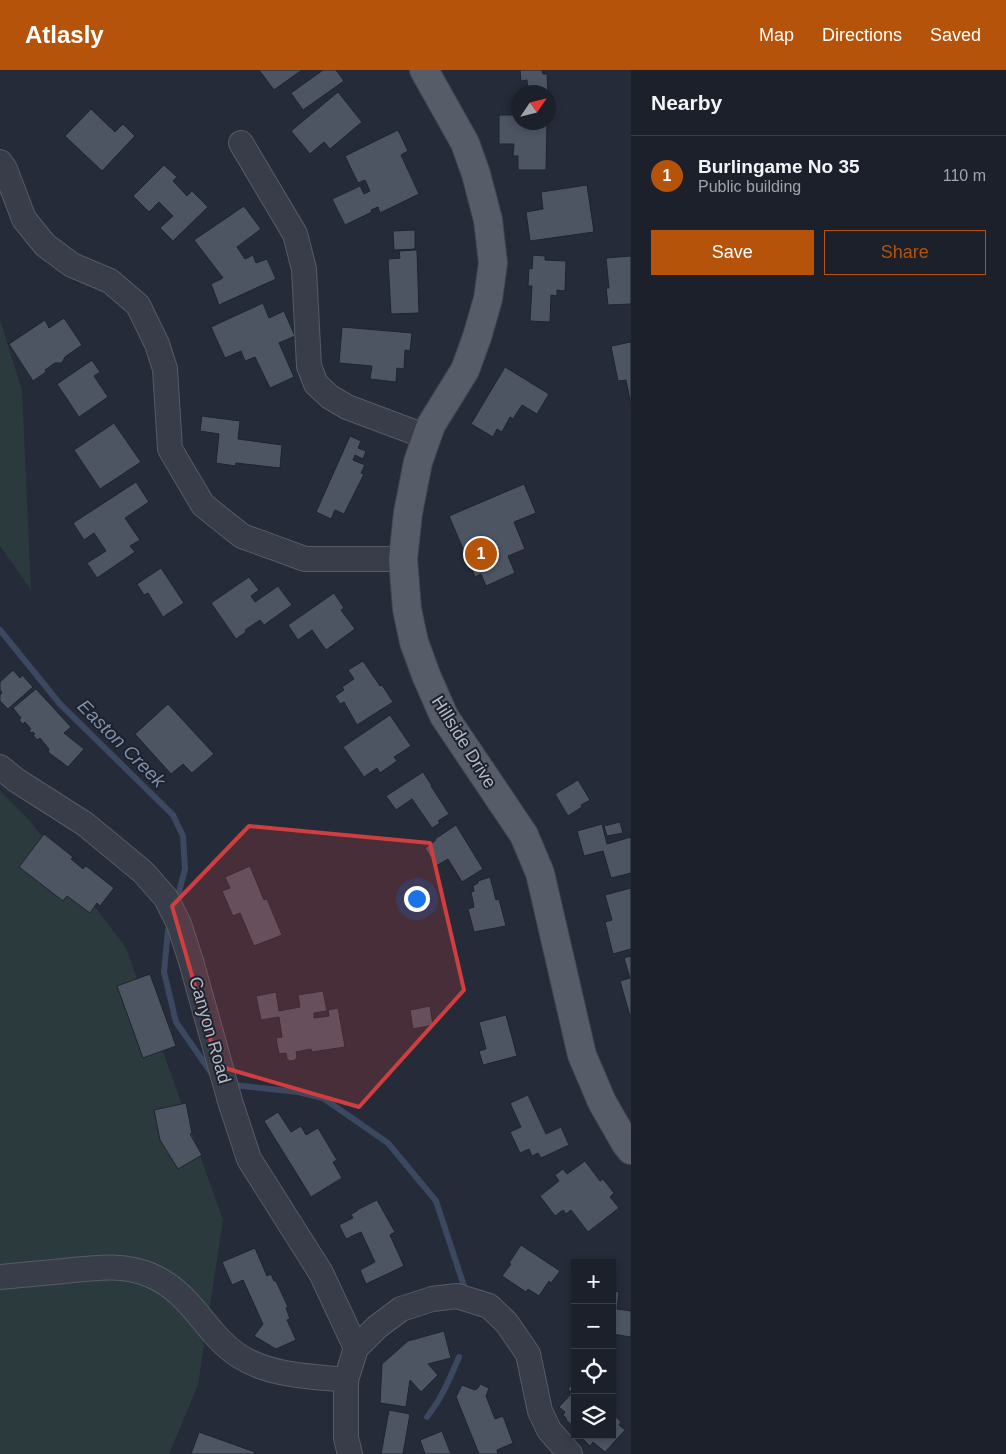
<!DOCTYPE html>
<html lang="en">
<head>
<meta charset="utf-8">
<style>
  :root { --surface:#1c202a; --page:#292d36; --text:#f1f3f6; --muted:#a0a3a8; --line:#3a3e47; --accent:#b45309 }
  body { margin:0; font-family:Arial,sans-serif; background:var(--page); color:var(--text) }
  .controls { position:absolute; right:15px; bottom:15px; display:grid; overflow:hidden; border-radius:0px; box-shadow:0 2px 8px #0003 }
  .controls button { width:45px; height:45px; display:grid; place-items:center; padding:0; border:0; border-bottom:1px solid var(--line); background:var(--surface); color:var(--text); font:25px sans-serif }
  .compass { position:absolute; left:511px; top:15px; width:45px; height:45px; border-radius:50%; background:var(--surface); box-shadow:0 2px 8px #0003; rotate:55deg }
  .you { position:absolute; left:416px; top:828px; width:18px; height:18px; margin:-12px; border:4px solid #fff; border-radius:50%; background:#1a73e8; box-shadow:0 0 0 8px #1a73e833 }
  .badge { display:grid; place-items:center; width:32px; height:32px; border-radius:50%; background:var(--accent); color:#fff; font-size:16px; font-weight:700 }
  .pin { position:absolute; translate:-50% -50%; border:2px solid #fff; box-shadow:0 1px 5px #0006 }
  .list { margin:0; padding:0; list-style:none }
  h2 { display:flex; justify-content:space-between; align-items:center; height:65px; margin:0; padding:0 20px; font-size:21px }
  h2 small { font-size:16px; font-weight:400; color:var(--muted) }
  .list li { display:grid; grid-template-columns:32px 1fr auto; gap:15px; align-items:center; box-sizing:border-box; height:80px; padding:0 20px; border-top:1px solid var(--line) }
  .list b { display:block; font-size:19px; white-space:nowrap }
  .list p { margin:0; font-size:16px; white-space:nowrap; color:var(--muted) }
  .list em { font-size:16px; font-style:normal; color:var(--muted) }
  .actions { display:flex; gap:10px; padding:15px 20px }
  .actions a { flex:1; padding:11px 0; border:1px solid var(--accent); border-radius:0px; text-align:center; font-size:18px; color:var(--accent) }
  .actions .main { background:var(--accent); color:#fff }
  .icon { flex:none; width:28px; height:28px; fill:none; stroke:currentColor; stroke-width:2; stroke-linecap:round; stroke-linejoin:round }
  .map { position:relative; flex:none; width:631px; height:1384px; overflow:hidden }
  header { display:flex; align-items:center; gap:30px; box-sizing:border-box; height:70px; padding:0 25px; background:var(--accent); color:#fff }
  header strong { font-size:24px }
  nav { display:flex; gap:28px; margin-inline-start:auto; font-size:18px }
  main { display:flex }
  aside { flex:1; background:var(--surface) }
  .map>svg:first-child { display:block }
</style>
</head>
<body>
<header>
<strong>Atlasly</strong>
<nav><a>Map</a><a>Directions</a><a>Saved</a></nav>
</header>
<main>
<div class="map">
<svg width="631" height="1384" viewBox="0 0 631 1384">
  <rect width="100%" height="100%" fill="#252b38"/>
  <g fill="#2b3b3d">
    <polygon points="0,250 22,320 31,520 0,476"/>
    <polygon points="0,721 30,751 126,878 223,1150 198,1315 169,1384 0,1384"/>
  </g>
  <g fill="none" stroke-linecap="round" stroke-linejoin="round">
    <g stroke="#3c485f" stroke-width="6">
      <polyline points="0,560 60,634 173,745 183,766 185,799 179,822"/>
      <polyline points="168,860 164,902 176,952 212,1004"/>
      <polyline points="234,1015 298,1022 323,1028 388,1073 436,1131 464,1216"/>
      <path d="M427,1347C442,1328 450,1308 459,1287"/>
    </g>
  </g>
  <g fill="#4d5563" stroke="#1f242f">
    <polygon points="259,0 302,0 274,20"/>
    <polygon points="323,0 336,0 344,11 303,40 291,23"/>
    <polygon points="520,0 542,0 543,4 547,4 548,22 528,22 527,10 521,11"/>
    <polygon points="338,22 362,52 330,79 324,72 310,84 291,61"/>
    <polygon points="91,39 115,62 123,54 135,66 102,101 65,66"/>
    <polygon points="499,45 518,45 518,52 547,52 546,100 518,100 518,86 513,86 514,74 499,74"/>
    <polygon points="398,60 408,81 401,85 419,124 380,143 378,137 371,140 372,142 345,155 332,129 360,116 364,124 370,121 365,110 358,113 345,86"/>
    <polygon points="164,95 177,107 173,111 187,126 192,121 208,137 173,171 160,158 173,146 159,132 149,142 133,126"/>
    <polygon points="587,115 594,162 530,171 526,142 543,139 541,122"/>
    <polygon points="244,136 261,159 237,177 245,189 253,185 256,193 267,189 276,209 219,235 211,214 223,208 194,170"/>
    <polygon points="415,160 415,179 394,180 393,161"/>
    <polygon points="417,180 419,243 391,244 388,189 400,188 399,181"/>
    <polygon points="533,185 545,186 545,190 566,191 565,221 557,220 557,226 551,225 550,252 530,251 532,216 528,216 529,198 532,199"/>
    <polygon points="631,186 631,234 608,235 606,218 609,218 606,188"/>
    <polygon points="263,233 269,248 284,241 295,266 279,273 294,307 270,318 255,287 245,291 241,281 225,288 211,257"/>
    <polygon points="64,248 82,275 65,287 62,293 55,293 45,300 46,302 33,311 9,274 45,250 49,258"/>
    <polygon points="342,257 412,263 410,281 405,280 404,299 397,298 396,312 370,309 372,296 339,293"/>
    <polygon points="631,272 631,335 626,310 618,311 611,276"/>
    <polygon points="92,290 100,302 94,306 108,327 79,347 57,314"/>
    <polygon points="505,297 549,324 537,344 522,335 513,349 510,347 502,362 497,359 493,367 471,354"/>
    <polygon points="202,346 240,351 238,369 282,375 280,398 236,393 235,396 216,393 219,364 200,361"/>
    <polygon points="114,353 141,392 100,419 74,380"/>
    <polygon points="350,366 361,371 358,378 366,381 363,389 355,385 353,390 365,395 361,403 364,404 344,444 335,440 331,449 316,442"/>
    <polygon points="136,412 149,432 125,448 140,470 130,476 135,482 97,508 87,493 106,481 94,463 84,470 73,453"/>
    <polygon points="524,414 536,443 514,452 525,479 508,486 515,503 486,516 481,504 475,507 449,446"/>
    <polygon points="161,498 184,533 163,547 148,523 144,525 137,514"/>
    <polygon points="249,507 259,520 251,526 255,532 278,516 292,535 264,555 260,550 245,560 246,562 236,569 211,533"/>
    <polygon points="334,523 344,538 341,540 355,559 326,580 312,560 298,570 288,555"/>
    <polygon points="363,591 380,616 382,615 393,632 357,655 344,632 340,634 335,626 344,620 342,617 354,609 348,600"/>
    <polygon points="13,600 20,608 22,605 33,617 8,639 0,631 0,625 2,623 0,620 0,612"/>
    <polygon points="36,619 71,657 64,663 84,679 68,697 48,682 49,679 40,668 37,670 33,665 35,664 33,662 31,663 29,660 31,659 25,652 23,654 19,650 21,648 13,638"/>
    <polygon points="168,634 214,684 192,703 183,694 171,704 135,664"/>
    <polygon points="390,645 411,676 394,687 397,691 380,703 377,698 364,707 343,677"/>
    <polygon points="423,702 432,716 431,716 449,744 438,751 440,753 432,758 412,729 396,740 386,726"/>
    <polygon points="578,710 590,730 581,735 582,737 568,746 555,724"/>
    <polygon points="620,752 623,763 607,766 604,756"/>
    <polygon points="602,754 607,774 631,767 631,803 611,808 603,781 584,786 577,761"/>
    <polygon points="456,755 483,799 462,812 448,789 436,796 425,778 436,770 435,769"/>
    <polygon points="44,764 73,787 71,789 83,799 86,796 114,818 100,836 97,833 90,843 67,826 63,831 19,797"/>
    <polygon points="250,796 264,830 267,829 282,865 254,876 240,843 233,846 222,821 230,818 225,807"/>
    <polygon points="490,807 496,830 499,829 506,856 474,862 468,839 474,837 471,822 474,821 473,816 478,813 478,811"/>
    <polygon points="631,818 631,879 613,884 605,852 612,850 605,825"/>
    <polygon points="631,886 631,946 630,946 620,911 630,908 624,888"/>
    <polygon points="150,904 176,976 143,988 117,916"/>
    <polygon points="323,921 327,941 314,943 314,948 329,946 328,940 338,938 345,977 312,982 311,979 296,982 297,987 295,990 290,991 287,989 286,983 279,984 276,968 282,967 279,947 261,950 256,926 276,922 279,941 300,937 298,925"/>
    <polygon points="430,936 433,955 413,959 410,940"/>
    <polygon points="506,945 517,986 483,995 479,981 486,979 479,952"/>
    <polygon points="528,1025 546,1064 561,1057 569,1075 541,1088 538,1083 532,1086 529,1079 520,1083 510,1062 521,1057 510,1033"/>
    <polygon points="186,1033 192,1063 190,1064 202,1085 178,1099 160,1070 154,1040"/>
    <polygon points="278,1042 291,1062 301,1056 306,1065 318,1058 337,1090 333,1092 342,1108 311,1127 264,1051"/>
    <polygon points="585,1091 600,1111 603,1109 614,1123 610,1127 619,1138 588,1162 571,1140 566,1144 563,1140 555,1146 540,1126 559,1111 555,1105 563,1099 567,1104"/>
    <polygon points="377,1130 395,1162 390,1165 404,1196 366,1214 360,1200 375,1192 361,1162 346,1169 339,1155 353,1148 351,1144 357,1141 357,1140"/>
    <polygon points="521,1175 560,1201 551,1213 549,1211 539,1226 528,1219 526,1222 502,1206 511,1194 509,1193"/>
    <polygon points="255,1178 267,1206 271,1204 274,1211 276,1211 288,1237 286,1238 290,1249 287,1250 296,1270 276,1279 254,1266 263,1254 243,1210 232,1215 222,1192"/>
    <polygon points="612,1221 619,1222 617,1239 631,1241 631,1267 612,1264"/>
    <polygon points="444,1261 451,1288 428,1294 438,1305 421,1322 410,1310 406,1337 380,1333 382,1294 408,1271"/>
    <polygon points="575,1311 575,1358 566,1350 567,1349 563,1345 565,1342 559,1337 572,1323 568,1319"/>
    <polygon points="480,1314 489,1318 486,1326 495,1349 503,1346 513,1373 497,1380 498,1384 479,1384 456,1327 462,1315 475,1320 478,1318"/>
    <polygon points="389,1340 410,1344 403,1384 381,1384"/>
    <polygon points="613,1344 621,1352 619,1355 625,1360 605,1382 593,1372 590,1376 579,1365 612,1365"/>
    <polygon points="442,1361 451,1384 425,1384 420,1370"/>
    <polygon points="199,1362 255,1382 254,1384 191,1384"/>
  </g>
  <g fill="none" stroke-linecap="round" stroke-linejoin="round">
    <defs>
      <g id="minor">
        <polyline points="241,73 295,164 304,199 309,296 316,314 330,327 347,337 427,367"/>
        <polyline points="0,92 5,99 24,149 45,175 72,195 110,211 138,235 157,274 165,299 170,379 203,435 242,466 305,489 403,489"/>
        <polyline points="0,697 16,710 85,754 143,802 166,828 179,854 191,891 230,1031 249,1089 321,1203 356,1278"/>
        <path d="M0,1207C21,1205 43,1203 64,1201C93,1198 122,1193 150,1205C193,1223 204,1263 239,1286C270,1306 310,1306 346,1310"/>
        <polyline points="350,1384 346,1368 346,1310 356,1278 377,1257 401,1239 432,1229 457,1226 489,1236 506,1252 528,1284 540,1341 549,1360 570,1384"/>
      </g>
      <polyline id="major" points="424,0 465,73 476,104 488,150 493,193 488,229 477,267 465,300 431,355 418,392 408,443 403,489 407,539 414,572 426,605 444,646 524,765 540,803 582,985 602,1032 626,1074 631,1080"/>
    </defs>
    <use href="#minor" stroke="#565b66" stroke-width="26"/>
    <use href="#major" stroke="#414651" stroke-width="30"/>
    <use href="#minor" stroke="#383d49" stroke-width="24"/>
    <use href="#major" stroke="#565c68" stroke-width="28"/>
  </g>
  <path fill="#d13e3f" fill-opacity="0.2" stroke="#d13e3f" stroke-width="4" stroke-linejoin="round" d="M249,756L430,773L464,920L359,1037L218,996L172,836Z"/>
  <g text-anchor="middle" stroke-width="4" stroke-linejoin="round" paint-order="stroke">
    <g font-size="18" fill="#b3b8c4" stroke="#1d222d">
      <text transform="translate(464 672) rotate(58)" y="6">Hillside Drive</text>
      <text transform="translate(210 960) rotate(74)" y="6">Canyon Road</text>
    </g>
    <g font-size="19" font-style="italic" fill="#7e8da9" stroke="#1d222d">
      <text transform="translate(122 673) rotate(45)" y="7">Easton Creek</text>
    </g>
  </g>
</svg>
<div class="controls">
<button>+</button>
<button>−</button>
<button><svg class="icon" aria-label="locate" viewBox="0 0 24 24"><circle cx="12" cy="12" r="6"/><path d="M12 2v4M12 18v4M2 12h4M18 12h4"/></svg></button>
<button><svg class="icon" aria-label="layers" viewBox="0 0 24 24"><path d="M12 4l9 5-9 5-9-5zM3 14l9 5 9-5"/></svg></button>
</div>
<svg class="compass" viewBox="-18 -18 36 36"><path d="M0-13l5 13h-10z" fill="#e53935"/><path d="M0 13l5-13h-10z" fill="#a0a3a8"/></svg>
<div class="you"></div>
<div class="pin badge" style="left:481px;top:484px">1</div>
</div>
<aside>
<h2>Nearby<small></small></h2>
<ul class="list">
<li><span class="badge">1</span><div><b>Burlingame No 35</b><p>Public building</p></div><em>110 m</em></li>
</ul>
<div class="actions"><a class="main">Save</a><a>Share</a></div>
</aside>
</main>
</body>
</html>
